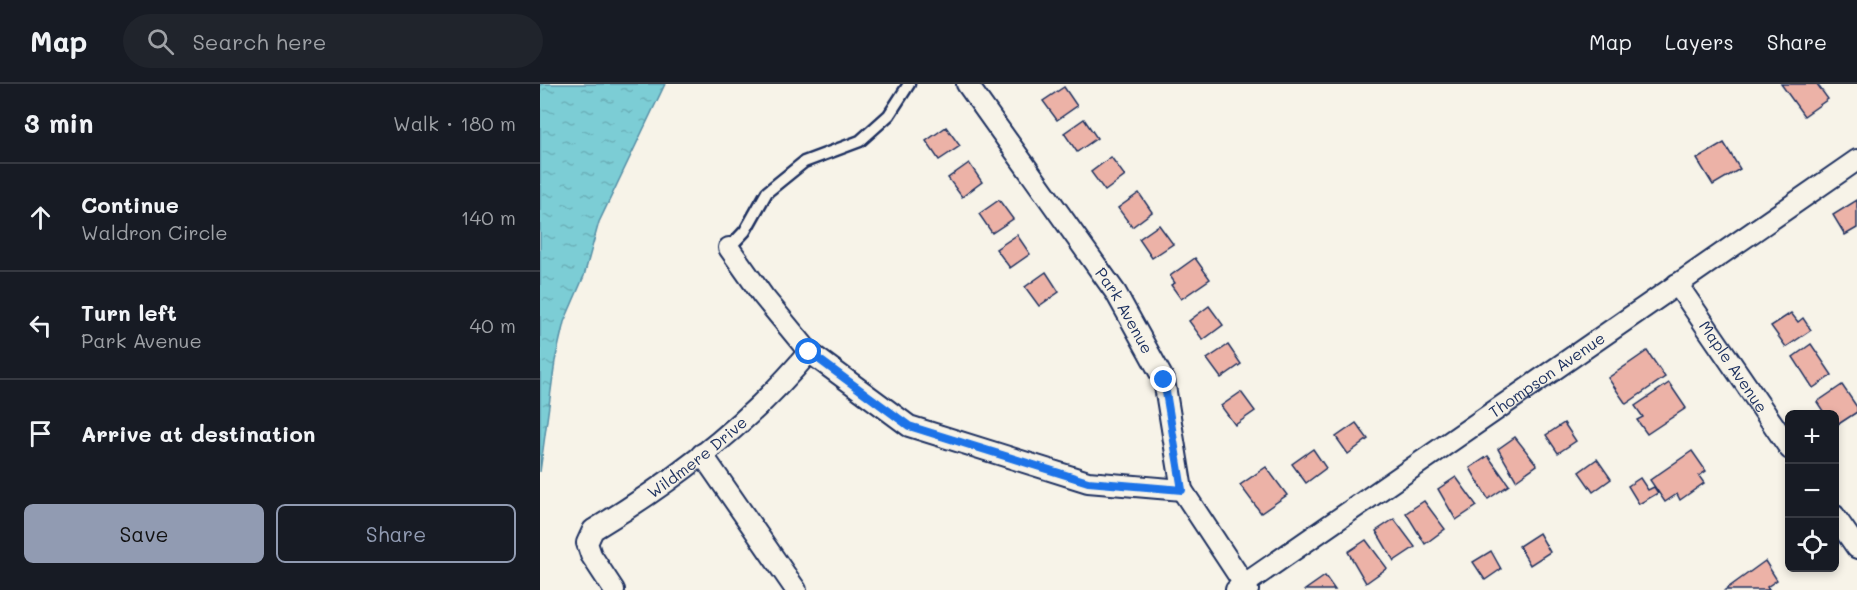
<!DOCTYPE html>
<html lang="en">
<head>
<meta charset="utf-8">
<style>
  :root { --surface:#171b24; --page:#20242c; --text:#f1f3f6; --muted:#9ea1a6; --line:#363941; --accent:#919bb2 }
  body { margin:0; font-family:Mali,sans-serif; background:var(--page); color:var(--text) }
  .controls { position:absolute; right:18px; bottom:18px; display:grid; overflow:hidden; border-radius:9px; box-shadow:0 3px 9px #0003 }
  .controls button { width:54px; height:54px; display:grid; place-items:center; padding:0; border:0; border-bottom:2px solid var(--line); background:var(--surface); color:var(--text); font:30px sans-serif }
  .stop { position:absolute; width:18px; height:18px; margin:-14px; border:4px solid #1a73e8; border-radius:50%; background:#fff }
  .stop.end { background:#1a73e8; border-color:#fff; box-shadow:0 2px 6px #0008 }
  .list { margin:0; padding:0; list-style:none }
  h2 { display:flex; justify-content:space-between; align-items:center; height:78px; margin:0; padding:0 24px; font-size:26px }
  h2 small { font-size:20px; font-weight:400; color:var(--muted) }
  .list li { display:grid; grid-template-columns:39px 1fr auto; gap:18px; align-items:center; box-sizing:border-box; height:108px; padding:0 24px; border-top:2px solid var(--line) }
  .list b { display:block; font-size:22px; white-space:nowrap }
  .list p { margin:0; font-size:20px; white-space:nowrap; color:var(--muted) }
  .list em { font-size:20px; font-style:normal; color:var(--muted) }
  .actions { display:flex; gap:12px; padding:18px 24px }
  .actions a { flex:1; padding:14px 0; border:2px solid var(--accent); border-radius:9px; text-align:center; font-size:21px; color:var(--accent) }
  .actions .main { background:var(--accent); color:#111 }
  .icon { flex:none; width:33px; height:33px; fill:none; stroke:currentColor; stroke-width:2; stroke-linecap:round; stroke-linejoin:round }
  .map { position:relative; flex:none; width:1317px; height:506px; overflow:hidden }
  header { display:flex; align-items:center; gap:36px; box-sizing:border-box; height:84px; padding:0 30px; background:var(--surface); border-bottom:2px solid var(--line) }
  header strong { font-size:28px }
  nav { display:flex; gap:33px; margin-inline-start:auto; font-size:21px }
  .search { width:420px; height:54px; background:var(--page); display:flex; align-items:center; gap:15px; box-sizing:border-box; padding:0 21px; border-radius:33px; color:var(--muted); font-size:22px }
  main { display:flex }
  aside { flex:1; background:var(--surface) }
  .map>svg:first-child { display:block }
</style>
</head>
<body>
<header>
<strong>Map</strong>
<div class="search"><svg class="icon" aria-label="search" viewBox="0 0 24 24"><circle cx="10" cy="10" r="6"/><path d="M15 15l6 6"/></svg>Search here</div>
<nav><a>Map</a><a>Layers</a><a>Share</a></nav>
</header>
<main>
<aside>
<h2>3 min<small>Walk · 180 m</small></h2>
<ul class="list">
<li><svg class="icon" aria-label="ahead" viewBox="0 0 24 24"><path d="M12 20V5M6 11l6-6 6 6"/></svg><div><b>Continue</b><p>Waldron Circle</p></div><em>140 m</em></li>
<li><svg class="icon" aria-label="left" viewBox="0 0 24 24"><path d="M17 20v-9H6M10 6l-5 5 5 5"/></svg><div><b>Turn left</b><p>Park Avenue</p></div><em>40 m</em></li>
<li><svg class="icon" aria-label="arrive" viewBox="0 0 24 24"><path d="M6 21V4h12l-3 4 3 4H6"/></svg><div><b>Arrive at destination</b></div></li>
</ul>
<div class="actions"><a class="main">Save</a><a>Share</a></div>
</aside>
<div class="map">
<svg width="1317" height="506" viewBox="0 0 1317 506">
  <defs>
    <pattern id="water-ripples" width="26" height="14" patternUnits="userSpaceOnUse" patternTransform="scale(1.5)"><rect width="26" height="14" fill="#7ccdd5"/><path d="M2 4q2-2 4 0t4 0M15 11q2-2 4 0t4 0" fill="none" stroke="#6bb0b9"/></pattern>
  </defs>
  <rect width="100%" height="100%" fill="#f7f3e8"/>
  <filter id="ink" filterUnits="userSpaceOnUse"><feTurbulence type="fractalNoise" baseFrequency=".0167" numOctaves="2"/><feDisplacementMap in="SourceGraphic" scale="12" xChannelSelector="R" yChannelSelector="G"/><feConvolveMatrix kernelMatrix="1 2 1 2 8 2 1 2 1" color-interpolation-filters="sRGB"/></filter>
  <g filter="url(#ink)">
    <polygon fill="url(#water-ripples)" stroke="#558ea5" stroke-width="1.5" points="0,0 125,0 59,138 44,192 24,238 15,277 0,388"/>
    <g fill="#ecb2a7" stroke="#1b2f5e" stroke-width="1.5">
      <polygon points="1241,0 1277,0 1288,15 1264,32"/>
      <polygon points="524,3 537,22 517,36 503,17"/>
      <polygon points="544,35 557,54 537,68 524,49"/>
      <polygon points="406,43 420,62 399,76 386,57"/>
      <polygon points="1184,59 1200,85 1173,101 1157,75"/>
      <polygon points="571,73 585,92 565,107 551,88"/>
      <polygon points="429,79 442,98 422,113 408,94"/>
      <polygon points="599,109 612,128 592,143 578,124"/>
      <polygon points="459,116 473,135 452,149 439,130"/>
      <polygon points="1317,116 1317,144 1305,151 1293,131"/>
      <polygon points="619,141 633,160 612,174 599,155"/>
      <polygon points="477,151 490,170 470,184 456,165"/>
      <polygon points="655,174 670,195 641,215 631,201 635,199 630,192"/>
      <polygon points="506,188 519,208 499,222 485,203"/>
      <polygon points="669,222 683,241 663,256 649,237"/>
      <polygon points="1251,229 1258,238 1263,234 1271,246 1246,263 1231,242"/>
      <polygon points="1271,260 1292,291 1273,304 1253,273"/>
      <polygon points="688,261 701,280 681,294 667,275"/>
      <polygon points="1107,267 1125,293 1086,320 1068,294"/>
      <polygon points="1129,299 1146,324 1107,350 1097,336 1103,333 1095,322"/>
      <polygon points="1302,301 1317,323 1317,328 1294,343 1294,330 1285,330 1277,318"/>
      <polygon points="701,308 715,327 695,341 681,322"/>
      <polygon points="816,339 828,355 808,370 796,353"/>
      <polygon points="1024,339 1036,357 1018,369 1006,351"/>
      <polygon points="975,353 997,381 976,396 958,365"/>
      <polygon points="773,365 786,384 766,399 752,380"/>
      <polygon points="1152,367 1166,387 1159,392 1164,399 1140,416 1137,410 1125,418 1110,396"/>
      <polygon points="948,372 969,401 948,415 930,384"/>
      <polygon points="1057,375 1071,395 1053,408 1039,388"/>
      <polygon points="726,383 747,411 721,429 700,401"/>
      <polygon points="916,393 937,422 916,436 898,405"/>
      <polygon points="1100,394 1108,406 1114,403 1118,409 1099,420 1088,402"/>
      <polygon points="884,417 905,445 885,460 866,429"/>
      <polygon points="854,435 875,463 854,477 836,447"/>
      <polygon points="999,449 1010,468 990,481 979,462"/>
      <polygon points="826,456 847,484 826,499 808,468"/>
      <polygon points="951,467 961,485 945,496 933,478"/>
      <polygon points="1225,477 1237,496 1227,503 1229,506 1185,506"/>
      <polygon points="785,492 795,506 765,506"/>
    </g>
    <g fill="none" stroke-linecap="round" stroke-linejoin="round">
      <defs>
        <polyline id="lane" points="189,164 205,147 227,108 264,78 320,57 349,31 369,0"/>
        <g id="street">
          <path id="s1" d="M427,0L576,209L624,296L642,406L708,506"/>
          <polyline points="189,164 223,212 269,268 369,342 548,398 642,406"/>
          <path id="s2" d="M1137,200L1250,365"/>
          <polyline points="162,370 256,506"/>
          <polyline points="1294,431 1317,464"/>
          <path id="s3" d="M74,506L51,471L47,459L53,446C133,398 209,340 269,268"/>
          <path id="s4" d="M696,506L1317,76"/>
        </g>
      </defs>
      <use href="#lane" stroke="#1b2f5e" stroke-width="15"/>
      <use href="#street" stroke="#1b2f5e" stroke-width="24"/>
      <use href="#lane" stroke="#f7f3e8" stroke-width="10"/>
      <use href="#street" stroke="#f7f3e8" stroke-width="20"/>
    </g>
  </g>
  <g fill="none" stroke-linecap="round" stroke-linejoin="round" filter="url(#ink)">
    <polyline stroke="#1a73e8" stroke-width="8" points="269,268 369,342 548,398 642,406 624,296"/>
  </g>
  <g text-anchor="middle" stroke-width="6" stroke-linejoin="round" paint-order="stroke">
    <g font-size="16" fill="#1b2f5e" stroke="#f7f3e8">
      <text dy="6" stroke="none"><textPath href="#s1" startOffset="276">Park Avenue</textPath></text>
      <text dy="6" stroke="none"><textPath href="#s2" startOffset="100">Maple Avenue</textPath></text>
      <text dy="6" stroke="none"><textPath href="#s4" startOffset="378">Thompson Avenue</textPath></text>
      <text dy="6" stroke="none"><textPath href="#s3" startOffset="196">Wildmere Drive</textPath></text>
    </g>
  </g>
</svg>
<div class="controls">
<button>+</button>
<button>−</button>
<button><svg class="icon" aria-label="locate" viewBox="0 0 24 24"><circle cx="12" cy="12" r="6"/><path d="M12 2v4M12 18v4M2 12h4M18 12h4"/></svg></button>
</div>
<div class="stop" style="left:269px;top:268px"></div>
<div class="stop end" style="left:624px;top:296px"></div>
</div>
</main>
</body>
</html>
